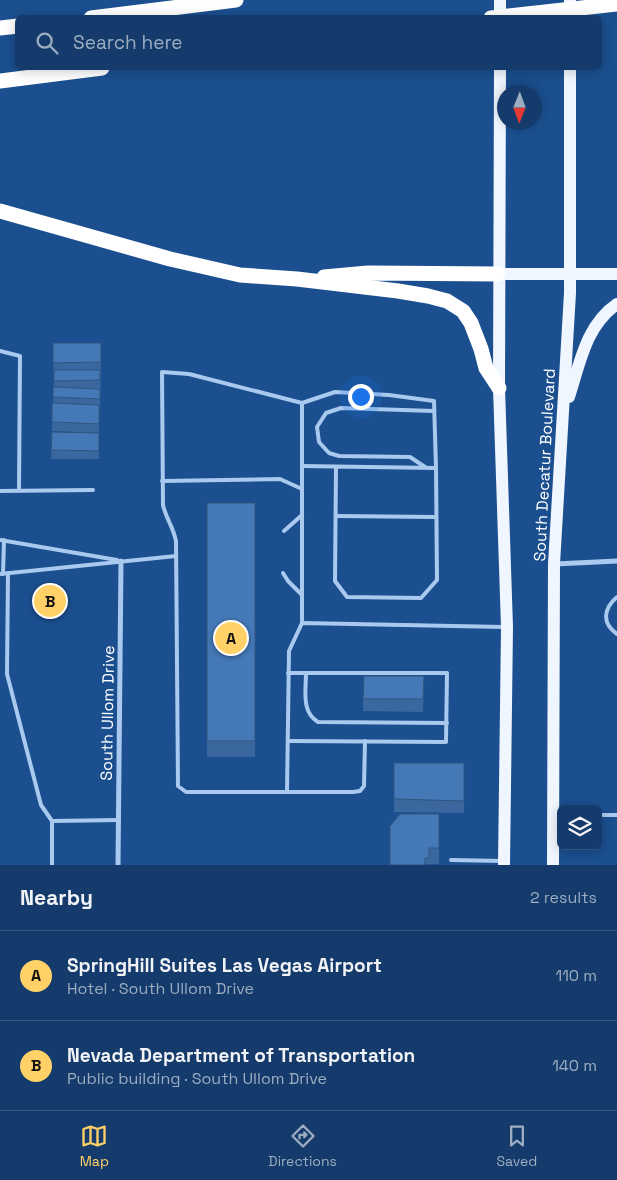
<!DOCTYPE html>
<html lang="en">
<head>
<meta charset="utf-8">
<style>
  :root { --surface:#143b6b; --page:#214673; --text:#f1f3f6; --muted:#9dadc1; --line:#33557e; --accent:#ffd166 }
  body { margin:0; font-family:"Space Grotesk",sans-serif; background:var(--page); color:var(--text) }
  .controls { position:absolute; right:15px; bottom:15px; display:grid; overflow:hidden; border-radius:8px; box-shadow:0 2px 12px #0003 }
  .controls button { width:45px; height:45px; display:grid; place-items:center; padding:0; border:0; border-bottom:1px solid var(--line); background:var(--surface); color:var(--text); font:25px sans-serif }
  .compass { position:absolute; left:497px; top:85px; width:45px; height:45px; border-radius:50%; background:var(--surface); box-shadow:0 2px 12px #0003; rotate:181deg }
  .you { position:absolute; left:360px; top:396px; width:18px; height:18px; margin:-12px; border:4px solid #fff; border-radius:50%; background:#1a73e8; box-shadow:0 0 0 8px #1a73e833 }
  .badge { display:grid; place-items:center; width:32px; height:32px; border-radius:50%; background:var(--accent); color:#111; font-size:16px; font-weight:700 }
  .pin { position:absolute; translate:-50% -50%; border:2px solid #fff; box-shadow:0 1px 5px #0006 }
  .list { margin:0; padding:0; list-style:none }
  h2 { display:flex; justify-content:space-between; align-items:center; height:65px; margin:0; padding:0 20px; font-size:21px }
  h2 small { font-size:16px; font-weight:400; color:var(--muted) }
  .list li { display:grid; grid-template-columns:32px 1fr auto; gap:15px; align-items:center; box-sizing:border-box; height:90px; padding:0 20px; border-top:1px solid var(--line) }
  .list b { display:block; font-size:19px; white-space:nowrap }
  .list p { margin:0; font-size:16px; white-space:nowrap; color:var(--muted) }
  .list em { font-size:16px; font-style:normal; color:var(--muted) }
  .icon { flex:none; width:28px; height:28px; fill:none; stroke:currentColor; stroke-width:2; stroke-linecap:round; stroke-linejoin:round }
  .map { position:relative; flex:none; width:617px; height:865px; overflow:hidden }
  .search { position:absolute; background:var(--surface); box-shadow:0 2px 12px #0003; left:15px; right:15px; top:15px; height:55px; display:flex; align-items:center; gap:12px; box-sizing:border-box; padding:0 18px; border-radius:8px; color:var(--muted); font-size:19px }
  .sheet { height:245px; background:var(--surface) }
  nav { display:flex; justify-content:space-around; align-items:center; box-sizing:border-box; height:70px; border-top:1px solid var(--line); background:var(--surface); font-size:14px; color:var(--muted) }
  nav a { display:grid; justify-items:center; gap:2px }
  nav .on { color:var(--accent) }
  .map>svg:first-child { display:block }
</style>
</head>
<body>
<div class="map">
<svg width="617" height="865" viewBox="0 0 617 865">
  <rect width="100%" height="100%" fill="#1b4f8f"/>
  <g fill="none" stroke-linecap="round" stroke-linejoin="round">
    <g stroke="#a9c9ee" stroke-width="4">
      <polyline points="0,351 20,356 19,490"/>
      <polyline points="302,403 335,392 389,395 434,401 436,468"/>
      <polyline points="302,466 436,468 437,580 421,598 347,597 335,581 336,467"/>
      <polyline points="425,467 410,457 339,456 329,453 319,442 317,427 326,413 341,408 434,411"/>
      <polyline points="162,481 280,479 302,489"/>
      <polyline points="0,491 93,490"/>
      <polyline points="336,516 436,517"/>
      <polyline points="284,531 302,515"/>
      <polyline points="0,540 117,560"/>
      <polyline points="8,573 7,674 41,805 52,821"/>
      <polyline points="283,573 288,581 301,594"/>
      <polyline points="0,574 176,556"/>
      <polyline points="3,574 4,540"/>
      <path d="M617,597C604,608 601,623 617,634"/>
      <path d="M302,623V403L189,374L162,372L163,505C166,519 173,526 176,541L178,786L186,792H353L360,791L364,786L365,741"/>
      <path d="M306,673C306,690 301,712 318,722L447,723"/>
      <polyline points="288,741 446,742 447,673 288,673"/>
      <polyline points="287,792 289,651 302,623 504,627"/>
      <polyline points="598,815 617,815"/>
      <polyline points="451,860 502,861"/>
      <polyline points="52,865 52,821 119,820"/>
    </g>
    <g stroke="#a9c9ee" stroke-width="5">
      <polyline points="555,564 617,561"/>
      <polyline points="118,865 121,561"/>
    </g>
    <g stroke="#f0f6ff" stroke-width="12">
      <polyline points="500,18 500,0"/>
      <polyline points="570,18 570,0"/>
      <polyline points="500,68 499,388 507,627 504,865"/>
      <polyline points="498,274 617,274"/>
      <path d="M569,397C580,363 586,325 617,304"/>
      <polyline points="553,865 554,564 570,293 570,68"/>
    </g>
    <g stroke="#fff" stroke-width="15">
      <polyline points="91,18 236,0"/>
      <polyline points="0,28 18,26"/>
      <polyline points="0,81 102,68"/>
      <polyline points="0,211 170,259 240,275 297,279 398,291 428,296 447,301 463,311 471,323 481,349 486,368 499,388"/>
      <polyline points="324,277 368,273 498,274"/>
    </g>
    <polyline stroke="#fff" stroke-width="15" points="491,18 617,4"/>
  </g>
  <g fill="#3a679d">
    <polygon points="53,343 101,343 101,371 99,433 52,431 52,403 53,403 54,387"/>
    <polygon points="52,432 99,433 99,459 51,459"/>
    <rect x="207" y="503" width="48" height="254"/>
    <polygon points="424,676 423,712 363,711 363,699"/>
    <polygon points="394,763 464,801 464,813 394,812"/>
    <polygon points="439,814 439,864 390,865"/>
  </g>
  <g fill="#4478b7" stroke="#305480">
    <polygon points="53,343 101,343 101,362 53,363"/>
    <polygon points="54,370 100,370 100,380 54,381"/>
    <polygon points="53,387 100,389 100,399 53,397"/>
    <polygon points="52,403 99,405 99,424 52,422"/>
    <polygon points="52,432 99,433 99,451 51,450"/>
    <rect x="207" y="503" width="48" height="238"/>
    <polygon points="364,676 424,676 423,699 363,699"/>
    <polygon points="394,763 464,763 464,801 394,799"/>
    <polygon points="400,814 439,814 439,848 429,848 429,858 425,858 425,865 390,865 390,826"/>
  </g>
  <g text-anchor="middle" stroke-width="4" stroke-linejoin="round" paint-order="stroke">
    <g font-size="16" fill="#fff" stroke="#1b4f8f">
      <text transform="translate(544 465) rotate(-87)" y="6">South Decatur Boulevard</text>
      <text transform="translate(107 713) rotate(-89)" y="6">South Ullom Drive</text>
    </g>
  </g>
</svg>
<div class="controls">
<button><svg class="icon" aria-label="layers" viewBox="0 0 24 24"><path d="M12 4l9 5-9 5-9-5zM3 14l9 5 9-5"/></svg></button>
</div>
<svg class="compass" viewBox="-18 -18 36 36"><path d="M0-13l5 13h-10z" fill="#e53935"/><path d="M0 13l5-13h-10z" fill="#9dadc1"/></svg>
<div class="you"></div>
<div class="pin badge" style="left:231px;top:638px">A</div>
<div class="pin badge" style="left:50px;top:601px">B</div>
<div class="search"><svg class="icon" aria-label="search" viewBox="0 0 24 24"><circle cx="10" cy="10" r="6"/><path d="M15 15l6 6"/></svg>Search here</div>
</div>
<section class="sheet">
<h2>Nearby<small>2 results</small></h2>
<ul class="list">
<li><span class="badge">A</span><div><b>SpringHill Suites Las Vegas Airport</b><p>Hotel · South Ullom Drive</p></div><em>110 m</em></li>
<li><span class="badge">B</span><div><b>Nevada Department of Transportation</b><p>Public building · South Ullom Drive</p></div><em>140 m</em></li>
</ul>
</section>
<nav>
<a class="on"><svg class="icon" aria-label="map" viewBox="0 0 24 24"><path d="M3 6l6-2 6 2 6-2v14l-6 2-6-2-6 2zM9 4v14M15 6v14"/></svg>Map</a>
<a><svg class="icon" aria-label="directions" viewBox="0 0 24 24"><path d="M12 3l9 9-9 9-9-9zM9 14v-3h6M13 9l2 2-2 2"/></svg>Directions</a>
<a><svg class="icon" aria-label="saved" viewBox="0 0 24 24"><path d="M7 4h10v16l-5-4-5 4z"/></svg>Saved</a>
</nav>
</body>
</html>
